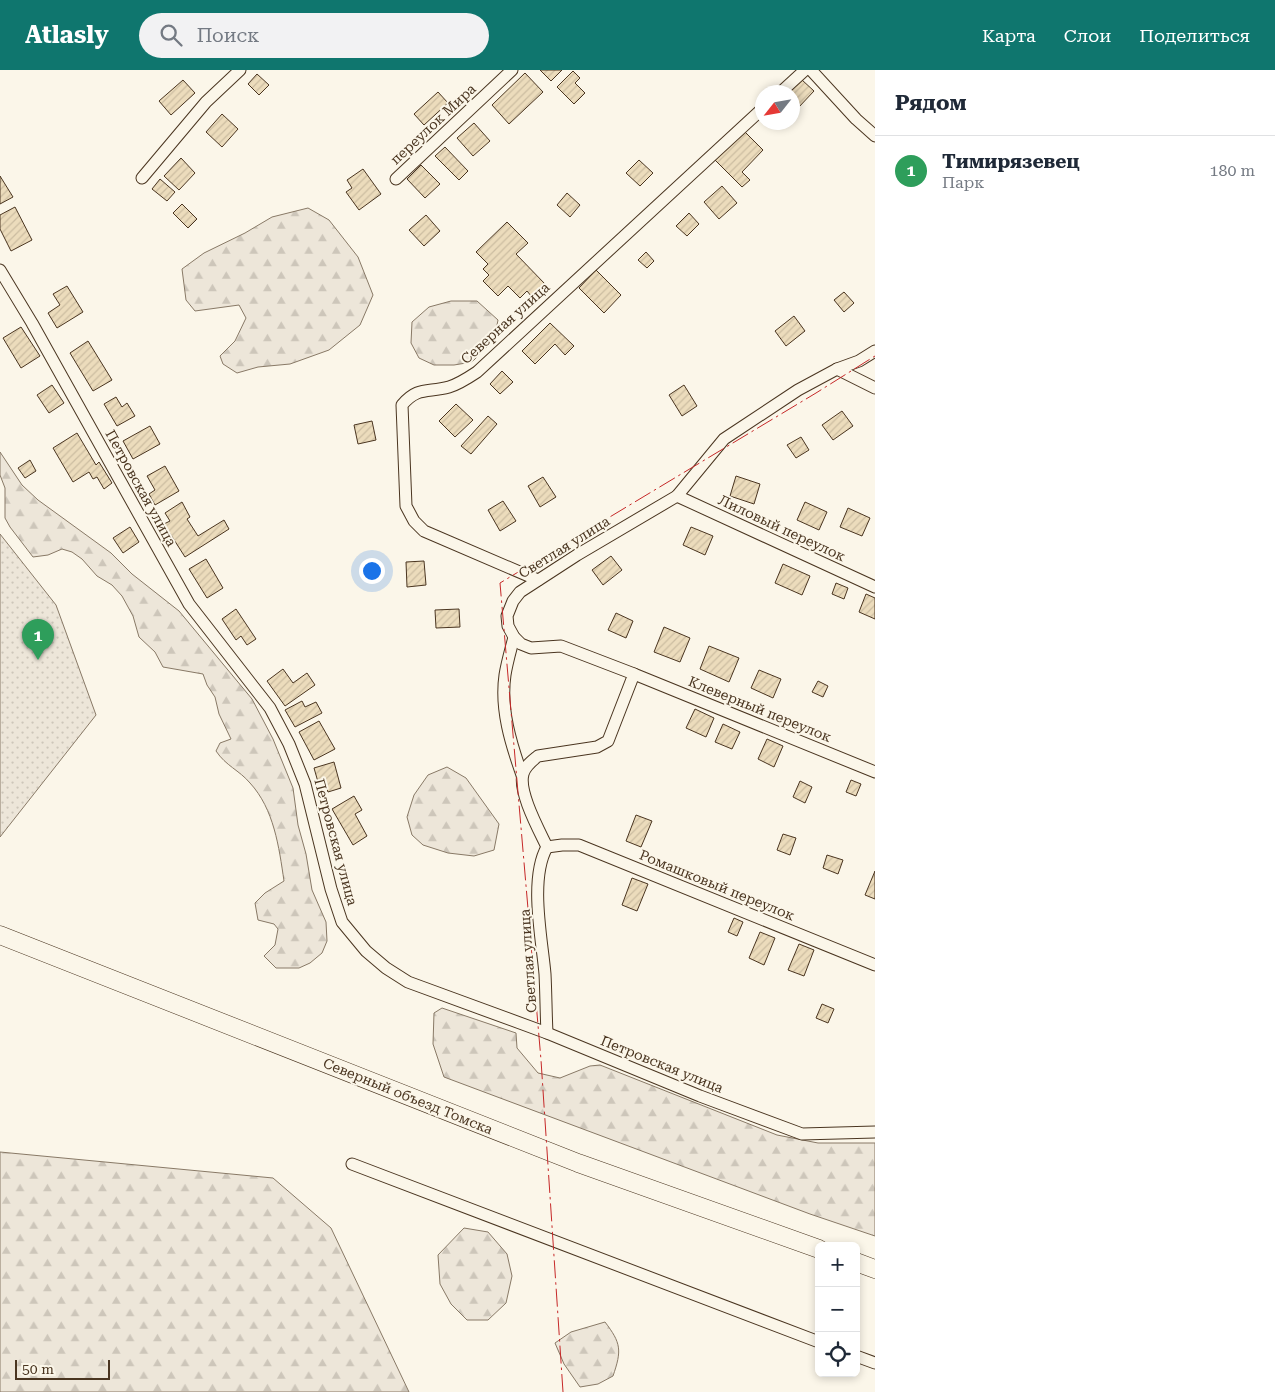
<!DOCTYPE html>
<html lang="ru">
<head>
<meta charset="utf-8">
<style>
  :root { --surface:#fff; --page:#f2f2f3; --text:#1f2937; --muted:#747a83; --line:#e0e1e3; --accent:#0f766e }
  body { margin:0; font-family:"Roboto Serif",serif; background:var(--page); color:var(--text) }
  .controls { position:absolute; right:15px; bottom:15px; display:grid; overflow:hidden; border-radius:8px; box-shadow:0 2px 8px #0003 }
  .controls button { width:45px; height:45px; display:grid; place-items:center; padding:0; border:0; border-bottom:1px solid var(--line); background:var(--surface); color:var(--text); font:25px sans-serif }
  .compass { position:absolute; left:755px; top:15px; width:45px; height:45px; border-radius:50%; background:var(--surface); box-shadow:0 2px 8px #0003; rotate:239deg }
  .scale { position:absolute; left:15px; bottom:12px; width:95px; box-sizing:border-box; padding-left:5px; border:2px solid #4a3520; border-top:0; font-size:14px; line-height:18px; white-space:nowrap; color:#4a3520; -webkit-text-stroke:4px #fbf6e9; paint-order:stroke }
  .you { position:absolute; left:371px; top:500px; width:18px; height:18px; margin:-12px; border:4px solid #fff; border-radius:50%; background:#1a73e8; box-shadow:0 0 0 8px #1a73e833 }
  .badge { display:grid; place-items:center; width:32px; height:32px; border-radius:50%; background:var(--accent); color:#fff; font-size:16px; font-weight:700 }
  .pin { position:absolute; translate:-50% -41px; filter:drop-shadow(0 1px 2px #0008) }
  .pin::after { content:''; position:absolute; top:26px; width:18px; height:15px; background:inherit; clip-path:polygon(0 0,100% 0,50% 100%) }
  .list { margin:0; padding:0; list-style:none }
  h2 { display:flex; justify-content:space-between; align-items:center; height:65px; margin:0; padding:0 20px; font-size:21px }
  h2 small { font-size:16px; font-weight:400; color:var(--muted) }
  .list li { display:grid; grid-template-columns:32px 1fr auto; gap:15px; align-items:center; box-sizing:border-box; height:70px; padding:0 20px; border-top:1px solid var(--line) }
  .list b { display:block; font-size:19px; white-space:nowrap }
  .list p { margin:0; font-size:16px; white-space:nowrap; color:var(--muted) }
  .list em { font-size:16px; font-style:normal; color:var(--muted) }
  .icon { flex:none; width:28px; height:28px; fill:none; stroke:currentColor; stroke-width:2; stroke-linecap:round; stroke-linejoin:round }
  .map { position:relative; flex:none; width:875px; height:1322px; overflow:hidden }
  header { display:flex; align-items:center; gap:30px; box-sizing:border-box; height:70px; padding:0 25px; background:var(--accent); color:#fff }
  header strong { font-size:24px }
  nav { display:flex; gap:28px; margin-inline-start:auto; font-size:18px }
  .search { width:350px; height:45px; background:var(--page); display:flex; align-items:center; gap:12px; box-sizing:border-box; padding:0 18px; border-radius:28px; color:var(--muted); font-size:19px }
  main { display:flex }
  aside { flex:1; background:var(--surface) }
  .map>svg:first-child { display:block }
</style>
</head>
<body>
<header>
<strong>Atlasly</strong>
<div class="search"><svg class="icon" aria-label="search" viewBox="0 0 24 24"><circle cx="10" cy="10" r="6"/><path d="M15 15l6 6"/></svg>Поиск</div>
<nav><a>Карта</a><a>Слои</a><a>Поделиться</a></nav>
</header>
<main>
<div class="map">
<svg width="875" height="1322" viewBox="0 0 875 1322">
  <defs>
    <pattern id="forest-firs" width="22" height="20" patternUnits="userSpaceOnUse" patternTransform="scale(1.25)"><rect width="22" height="20" fill="#ede6d9"/><path d="M5 1l3.5 6h-7zM16 11l3.5 6h-7z" fill="#cdc6ba"/></pattern>
    <pattern id="garden-dots" width="8" height="8" patternUnits="userSpaceOnUse" patternTransform="scale(1.25)"><rect width="8" height="8" fill="#ede6d9"/><path d="M2 2h.1M6 6h.1" fill="none" stroke="#cdc6ba" stroke-width="1.8" stroke-linecap="round"/></pattern>
    <pattern id="building-hatch" width="6" height="6" patternUnits="userSpaceOnUse" patternTransform="scale(1.25)"><rect width="6" height="6" fill="#ecdcbc"/><path d="M-1 1l2-2M0 6l6-6M5 7l2-2" fill="none" stroke="#ccbda1"/></pattern>
  </defs>
  <rect width="100%" height="100%" fill="#fbf6e9"/>
  <g fill="url(#forest-firs)" stroke="#887966">
    <polygon points="308,138 329,150 358,187 373,225 360,255 329,280 290,294 258,297 237,303 223,294 220,286 235,271 246,248 239,235 195,241 186,230 182,199 204,183 245,163 272,147"/>
    <polygon points="451,231 477,231 498,250 494,270 472,292 454,295 434,295 419,288 411,273 412,252 429,237"/>
    <path d="M0,382L22,415L38,430L111,483L132,504L179,541L252,629L273,669L293,718L298,755L306,784L312,820L326,852L327,871L322,883L310,893L299,898H276L264,886L275,875L278,859L274,854L258,850L255,833L265,823L284,811C279,777 274,739 250,713C239,700 226,696 216,681L220,673L231,669L219,644L215,627L207,615L203,604L163,597L155,582L139,567L133,546L122,526L112,515L97,506L82,489L72,482L62,479L48,485L33,487L10,457L5,448V418L0,405Z"/>
    <polygon points="447,697 466,708 499,754 494,780 474,786 448,783 423,775 412,765 407,747 414,725 428,705"/>
    <polygon points="442,938 516,963 517,978 538,1003 560,1008 590,996 600,995 777,1065 818,1073 875,1073 875,1166 810,1144 444,1007 433,974 434,943"/>
    <polygon points="0,1082 273,1108 331,1158 409,1322 0,1322"/>
    <polygon points="464,1158 488,1162 507,1184 512,1206 506,1233 488,1250 467,1250 451,1234 440,1214 438,1185"/>
    <path d="M605,1252C621,1273 622,1280 613,1306L598,1314L580,1317L564,1294L555,1273L571,1262Z"/>
  </g>
  <polygon fill="url(#garden-dots)" stroke="#887966" points="0,464 56,535 96,645 0,767"/>
  <g fill="url(#building-hatch)" stroke="#4a3520">
    <polygon points="540,0 562,0 551,11"/>
    <polygon points="573,1 580,8 575,13 585,23 574,34 557,17"/>
    <polygon points="525,3 543,22 509,54 492,35"/>
    <polygon points="257,4 269,15 259,25 248,14"/>
    <polygon points="183,10 195,23 171,45 159,31"/>
    <polygon points="802,10 814,21 798,38 792,33 792,22 789,22"/>
    <polygon points="438,22 448,33 424,55 414,44"/>
    <polygon points="222,44 238,59 222,77 206,62"/>
    <polygon points="474,53 490,71 473,86 457,68"/>
    <polygon points="744,61 763,80 742,102 750,110 742,117 715,90"/>
    <polygon points="445,77 468,101 459,110 435,86"/>
    <polygon points="181,88 195,103 179,120 164,106"/>
    <polygon points="639,90 653,103 640,116 626,103"/>
    <polygon points="421,95 440,114 425,128 407,109"/>
    <polygon points="363,99 381,124 359,140 346,122 352,118 347,110"/>
    <polygon points="0,106 13,127 0,134"/>
    <polygon points="160,109 175,122 167,131 152,119"/>
    <polygon points="722,116 737,133 719,149 704,132"/>
    <polygon points="567,123 580,135 570,147 557,135"/>
    <polygon points="182,134 197,149 188,158 173,143"/>
    <polygon points="15,137 32,170 11,181 0,159 0,145"/>
    <polygon points="689,143 699,154 687,166 676,156"/>
    <polygon points="426,145 440,161 424,176 409,160"/>
    <polygon points="507,152 528,173 516,184 545,214 532,227 527,221 520,228 508,216 498,226 483,211 489,205 483,199 488,194 476,182"/>
    <polygon points="646,182 654,191 647,198 638,190"/>
    <polygon points="596,200 621,225 604,243 579,218"/>
    <polygon points="67,216 83,242 57,258 48,243 60,235 53,224"/>
    <polygon points="844,222 854,233 844,242 834,230"/>
    <polygon points="794,246 805,261 786,276 775,261"/>
    <polygon points="550,253 574,276 565,285 555,274 535,294 522,281"/>
    <polygon points="21,257 40,286 21,298 3,268"/>
    <polygon points="88,271 112,310 93,321 70,283"/>
    <polygon points="502,301 513,312 500,324 490,314"/>
    <polygon points="52,315 64,333 49,343 37,325"/>
    <polygon points="684,315 697,336 682,346 669,325"/>
    <polygon points="116,327 122,337 127,333 135,346 117,356 104,334"/>
    <polygon points="456,334 473,350 455,367 439,351"/>
    <polygon points="842,341 853,356 833,370 822,355"/>
    <polygon points="488,346 497,354 471,384 461,376"/>
    <polygon points="372,351 376,370 358,374 354,355"/>
    <polygon points="150,356 160,374 133,389 123,371"/>
    <polygon points="77,363 96,395 99,392 112,413 104,419 97,407 93,409 89,402 73,412 53,378"/>
    <polygon points="801,367 809,380 796,388 787,375"/>
    <polygon points="30,390 36,401 25,408 18,398"/>
    <polygon points="165,396 179,421 155,435 149,424 155,420 147,406"/>
    <polygon points="736,406 760,414 754,434 730,426"/>
    <polygon points="543,407 556,427 540,437 528,416"/>
    <polygon points="503,431 516,451 500,461 488,440"/>
    <polygon points="182,432 190,447 187,449 198,466 224,450 229,459 185,487 164,454 170,451 165,443"/>
    <polygon points="805,432 827,442 819,460 797,450"/>
    <polygon points="848,438 870,448 862,466 840,457"/>
    <polygon points="130,457 139,472 123,483 113,468"/>
    <polygon points="691,457 713,466 705,485 683,475"/>
    <polygon points="611,486 622,500 603,515 592,500"/>
    <polygon points="206,489 223,518 207,528 189,499"/>
    <polygon points="424,491 426,515 407,517 406,492"/>
    <polygon points="783,494 810,506 802,525 775,513"/>
    <polygon points="836,513 848,518 844,529 832,524"/>
    <polygon points="866,524 875,528 875,549 859,542"/>
    <polygon points="236,539 256,569 247,575 241,566 236,570 222,549"/>
    <polygon points="459,539 460,557 436,558 435,540"/>
    <polygon points="616,543 633,551 626,568 608,560"/>
    <polygon points="664,557 690,568 680,592 654,582"/>
    <polygon points="709,576 739,588 729,612 700,599"/>
    <polygon points="283,599 293,613 307,603 315,615 285,636 267,611"/>
    <polygon points="759,600 781,609 773,628 751,618"/>
    <polygon points="818,611 828,616 823,627 812,622"/>
    <polygon points="302,631 305,637 316,632 322,643 295,657 285,640"/>
    <polygon points="695,639 714,648 706,667 686,658"/>
    <polygon points="319,651 335,679 314,690 299,662"/>
    <polygon points="723,654 740,662 732,679 715,672"/>
    <polygon points="767,669 783,676 774,697 758,689"/>
    <polygon points="334,692 341,718 328,722 324,711 318,712 314,698"/>
    <polygon points="851,710 861,714 856,726 846,722"/>
    <polygon points="800,711 812,717 805,733 793,727"/>
    <polygon points="354,726 362,740 355,744 367,766 353,775 332,739"/>
    <polygon points="636,745 652,751 641,777 626,771"/>
    <polygon points="783,764 796,768 790,785 777,780"/>
    <polygon points="827,785 843,790 838,804 823,798"/>
    <polygon points="875,801 875,829 865,825"/>
    <polygon points="632,808 648,814 637,841 622,835"/>
    <polygon points="734,848 743,852 737,866 728,862"/>
    <polygon points="760,862 775,868 764,895 749,888"/>
    <polygon points="799,874 814,880 804,906 788,900"/>
    <polygon points="822,934 834,939 828,953 816,948"/>
  </g>
  <g fill="none" stroke-linecap="round" stroke-linejoin="round">
    <defs>
      <g id="street">
        <polyline points="811,0 856,49 875,66"/>
        <polyline points="781,22 805,0"/>
        <polyline points="142,108 206,32 240,0"/>
        <polyline points="396,109 512,0"/>
        <polyline points="0,200 32,253 189,534 270,638 289,674 305,714 331,819 342,852 366,881 386,898 408,912 547,963 700,1026 802,1064 875,1062"/>
        <polyline points="837,299 875,318"/>
        <polyline points="677,426 875,517"/>
        <path d="M538,510L424,461L414,451L406,436L402,335C418,316 428,323 449,317C459,314 468,308 477,302L762,39"/>
        <path d="M514,567C511,579 507,592 505,605C500,639 511,674 522,705"/>
        <polyline points="634,604 875,702"/>
        <polyline points="547,777 562,775 579,775 875,895"/>
        <path d="M547,963C546,943 546,924 545,904C542,869 529,809 547,777C539,760 518,722 523,704C525,696 532,691 538,686L597,677L608,671L634,604L561,576L531,578L521,574L514,567L508,556L507,546L513,531L520,522L577,485L677,426L724,369L798,320L837,299L859,291L875,281"/>
        <polyline points="352,1094 819,1272"/>
        <polyline points="856,1286 875,1293"/>
      </g>
      <g id="primary">
        <polyline points="0,865 578,1093 819,1179"/>
        <polyline points="856,1192 875,1199"/>
      </g>
    </defs>
    <use href="#street" stroke="#4a3520" stroke-width="13"/>
    <use href="#primary" stroke="#4a3520" stroke-width="19"/>
    <use href="#street" stroke="#fbf6e9" stroke-width="11"/>
    <use href="#primary" stroke="#fbf6e9" stroke-width="18"/>
    <polyline stroke="#c62828" stroke-width="1" stroke-dasharray="18 4 2.5 4" stroke-linecap="butt" points="563,1322 541,990 500,513 816,323 875,286"/>
  </g>
  <g text-anchor="middle" stroke-width="4" stroke-linejoin="round" paint-order="stroke">
    <g font-size="14" fill="#4a3520" stroke="#fbf6e9">
      <text transform="translate(433 54) rotate(-43)" y="5">переулок Мира</text>
      <text transform="translate(505 253) rotate(-42)" y="5">Северная улица</text>
      <text transform="translate(141 418) rotate(61)" y="5">Петровская улица</text>
      <text transform="translate(782 458) rotate(25)" y="5">Лиловый переулок</text>
      <text transform="translate(564 477) rotate(-32)" y="5">Светлая улица</text>
      <text transform="translate(760 639) rotate(22)" y="5">Клеверный переулок</text>
      <text transform="translate(336 772) rotate(75)" y="5">Петровская улица</text>
      <text transform="translate(717 815) rotate(22)" y="5">Ромашковый переулок</text>
      <text transform="translate(528 891) rotate(-94)" y="5">Светлая улица</text>
      <text transform="translate(662 994) rotate(22)" y="5">Петровская улица</text>
      <text transform="translate(408 1026) rotate(22)" y="5">Северный объезд Томска</text>
    </g>
  </g>
</svg>
<div class="controls">
<button>+</button>
<button>−</button>
<button><svg class="icon" aria-label="locate" viewBox="0 0 24 24"><circle cx="12" cy="12" r="6"/><path d="M12 2v4M12 18v4M2 12h4M18 12h4"/></svg></button>
</div>
<svg class="compass" viewBox="-18 -18 36 36"><path d="M0-13l5 13h-10z" fill="#e53935"/><path d="M0 13l5-13h-10z" fill="#747a83"/></svg>
<div class="scale">50 m</div>
<div class="you"></div>
<div class="pin badge" style="left:38px;top:590px;background:#2e9e5b">1</div>
</div>
<aside>
<h2>Рядом<small></small></h2>
<ul class="list">
<li><span class="badge" style="background:#2e9e5b">1</span><div><b>Тимирязевец</b><p>Парк</p></div><em>180 m</em></li>
</ul>
</aside>
</main>
</body>
</html>
